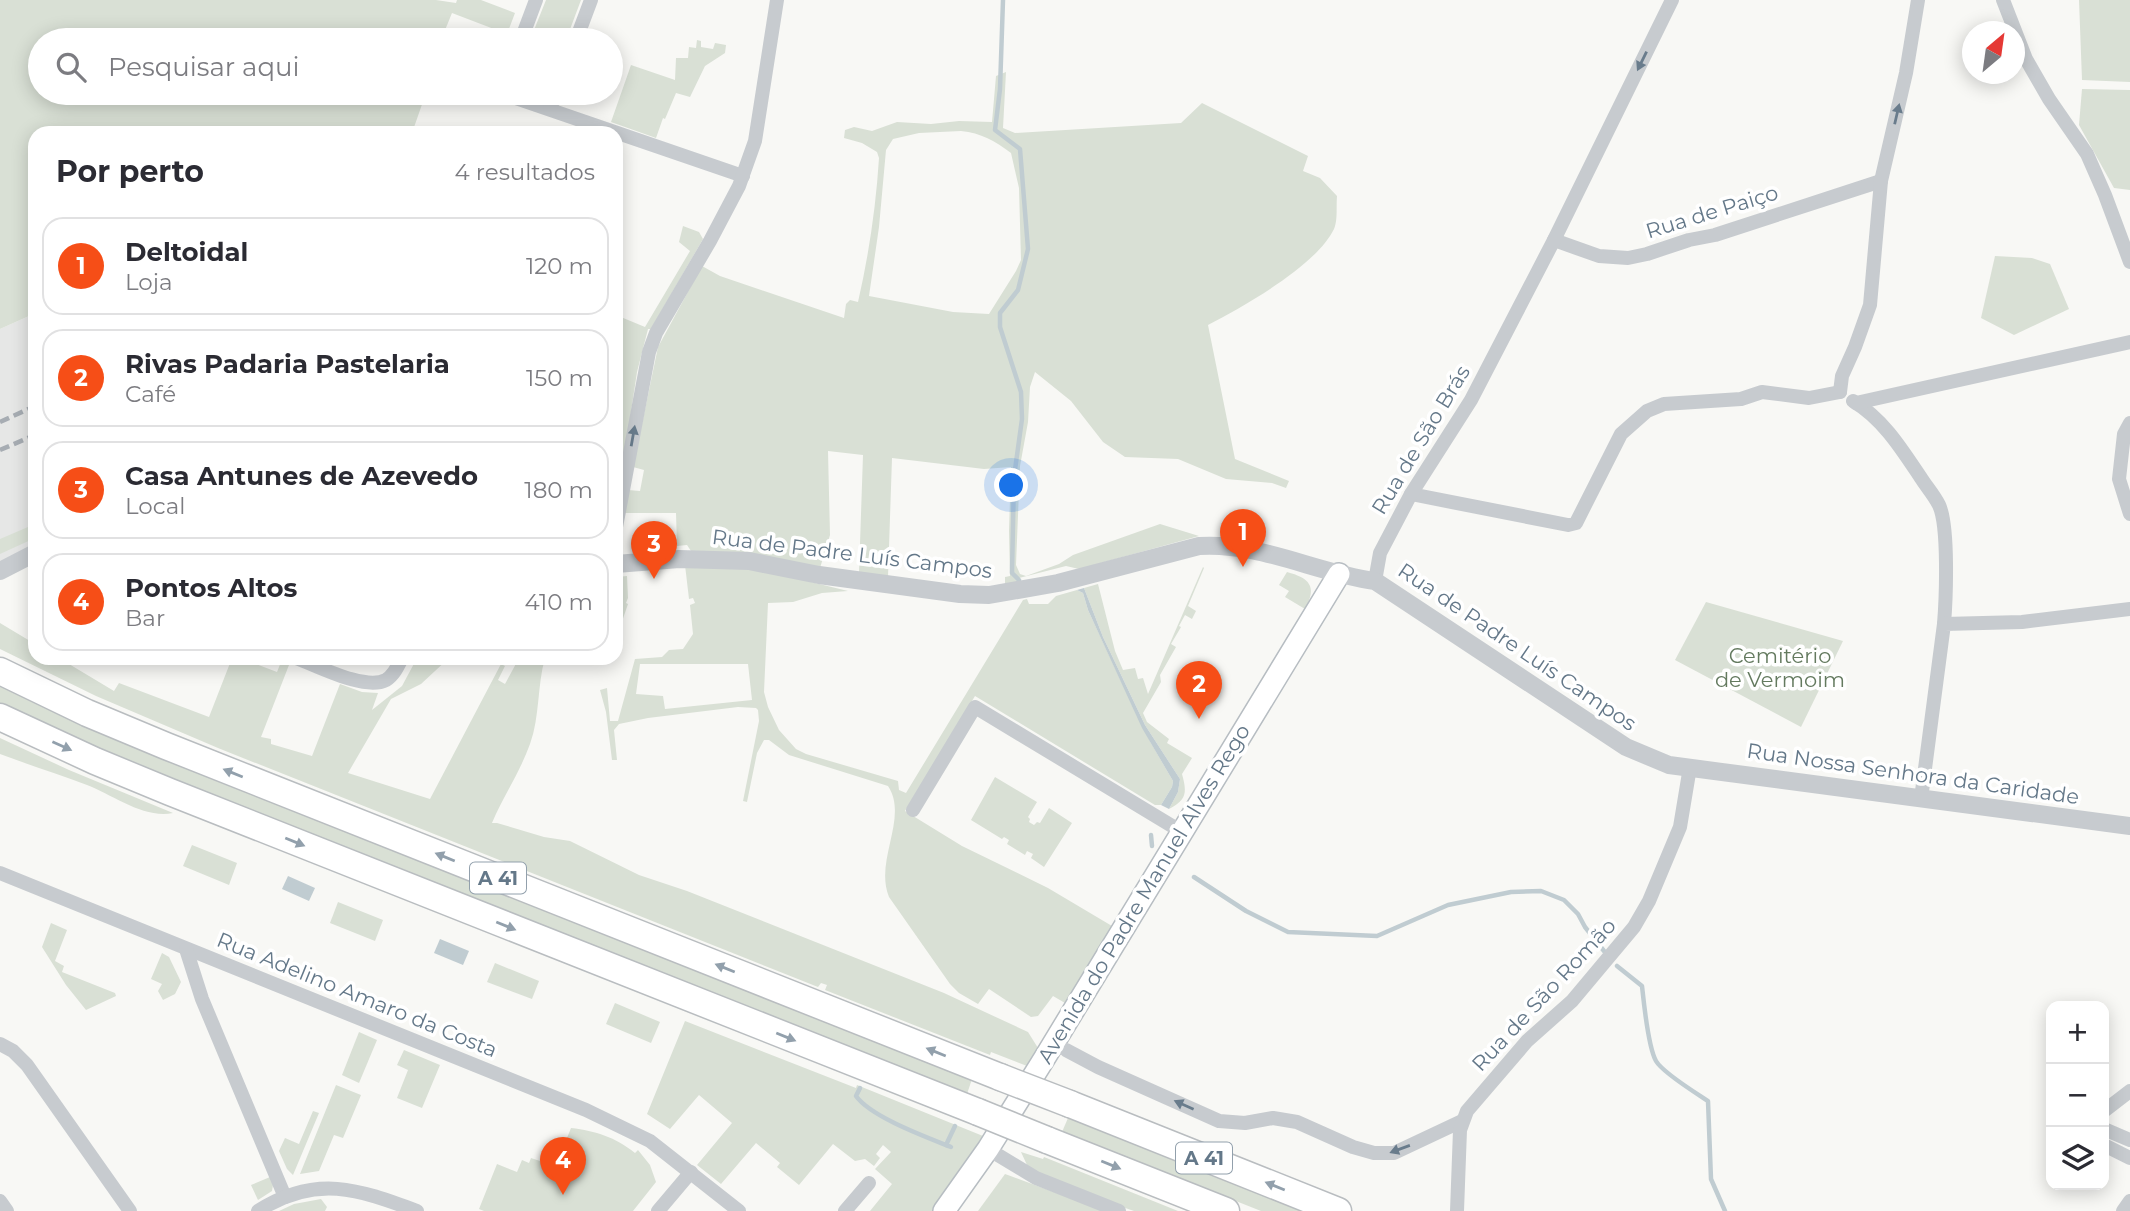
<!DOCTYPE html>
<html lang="pt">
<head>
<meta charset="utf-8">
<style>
  :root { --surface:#fff; --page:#f7f7f7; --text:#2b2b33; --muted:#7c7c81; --line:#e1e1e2; --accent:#f64e17 }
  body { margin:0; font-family:Montserrat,sans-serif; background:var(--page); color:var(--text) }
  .controls { position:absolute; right:21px; bottom:21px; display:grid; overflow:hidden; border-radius:14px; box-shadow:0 4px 18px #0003 }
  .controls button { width:63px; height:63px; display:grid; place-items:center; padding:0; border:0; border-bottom:2px solid var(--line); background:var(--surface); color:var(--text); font:35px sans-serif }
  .compass { position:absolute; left:1962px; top:21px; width:63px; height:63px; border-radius:50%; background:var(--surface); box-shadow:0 4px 18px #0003; rotate:29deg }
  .you { position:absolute; left:1012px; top:486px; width:24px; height:24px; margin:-18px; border:5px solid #fff; border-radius:50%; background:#1a73e8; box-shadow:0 0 0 10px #1a73e833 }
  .badge { display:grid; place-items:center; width:46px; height:46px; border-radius:50%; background:var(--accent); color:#fff; font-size:23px; font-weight:700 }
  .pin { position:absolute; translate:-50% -58px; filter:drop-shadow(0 2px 4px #0008) }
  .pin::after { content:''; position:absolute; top:37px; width:24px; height:21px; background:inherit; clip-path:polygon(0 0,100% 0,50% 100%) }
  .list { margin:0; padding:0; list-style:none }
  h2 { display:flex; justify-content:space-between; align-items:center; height:91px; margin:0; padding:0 28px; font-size:30px }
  h2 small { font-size:23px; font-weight:400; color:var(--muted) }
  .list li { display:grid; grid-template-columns:46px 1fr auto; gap:21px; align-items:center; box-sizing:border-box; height:98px; margin:0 14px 14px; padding:0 14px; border:2px solid var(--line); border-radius:21px }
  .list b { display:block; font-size:26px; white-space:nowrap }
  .list p { margin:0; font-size:23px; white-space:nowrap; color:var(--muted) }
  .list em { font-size:23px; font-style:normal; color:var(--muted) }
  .icon { flex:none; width:38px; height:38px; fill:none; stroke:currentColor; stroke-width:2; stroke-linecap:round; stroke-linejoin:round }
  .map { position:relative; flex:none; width:2130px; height:1211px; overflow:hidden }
  .search { position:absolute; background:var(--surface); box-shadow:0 4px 18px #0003; left:28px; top:28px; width:595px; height:77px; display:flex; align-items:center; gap:18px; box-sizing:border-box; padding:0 24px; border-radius:38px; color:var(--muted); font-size:26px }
  .panel { position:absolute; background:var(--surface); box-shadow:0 4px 18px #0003; left:28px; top:126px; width:595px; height:539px; border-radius:21px }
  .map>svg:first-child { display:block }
</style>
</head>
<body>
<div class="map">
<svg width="2130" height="1211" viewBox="0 0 2130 1211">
  <rect width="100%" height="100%" fill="#f8f8f5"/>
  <polygon fill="#e6e7e6" points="29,316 35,329 35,552 0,568 0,329"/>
  <g fill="#d9e0d5" fill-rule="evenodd">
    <polygon points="0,0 436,0 456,3 457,0 481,0 515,13 507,34 452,13 441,40 40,40 40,93 426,93 412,133 375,133 375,128 367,127 365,133 35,133 35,329 29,316 0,329"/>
    <polygon points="546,0 581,0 566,40 530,40"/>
    <polygon points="2079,0 2130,0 2130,82 2082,80"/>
    <polygon points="697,40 701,41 701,47 713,49 715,43 726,45 725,53 705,66 690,97 676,93 665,119 663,118 656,138 611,122 631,65 675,80 676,58 688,58 689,47 696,48"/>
    <path d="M1006,72L1003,128L1015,133L1181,123L1202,103L1308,156L1303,171L1320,178L1337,196C1336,206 1338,220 1334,229C1316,266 1244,306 1208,325L1235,459L1289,481L1286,488L1272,483L1226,479L1178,459L1125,457L1103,442L1071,401L1035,372L1030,387L1028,422L1020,466L1016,565L1020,574L1026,576L1059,564L1073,555L1160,524L1199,536L1079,569L1066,566L1019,578L1018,582L1005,587V577L1010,576L1009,531L1011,467L984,469L892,458L888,577L859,573L863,455L828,451L830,535L820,568L691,551L687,545L677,546L676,513H623L628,490L640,491L644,470L633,467L658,347L702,266L720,276L844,318L846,304L850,300L858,302C869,254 876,206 879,158L877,152L862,143L844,138L845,130L854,127L872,131L897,122L931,124L959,121L992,122L996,76ZM961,131C981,133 995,141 1011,153L1019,188L1021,260L1016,271L989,314L953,312L869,296L879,227L886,150L893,139L919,133Z"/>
    <polygon points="2082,89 2130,90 2130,190 2114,188 2079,125"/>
    <polygon points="683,226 699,232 703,239 651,329 648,329 637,372 623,465 620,474 616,473 616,315 645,327 690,251 679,242"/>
    <polygon points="1995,256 2032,258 2050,264 2069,309 2014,335 1981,318"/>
    <polygon points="35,524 35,538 0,554 0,539"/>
    <path d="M685,565L762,570L848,591L822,593L793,602L768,603L764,692L768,707L779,730L796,749L806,754L898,781L899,790L906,793L1023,600L1027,599L1029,604H1048L1056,596L1077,590L1083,593L1088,610L1120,679L1151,743L1173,781L1172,787L1161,805H1155L975,696L905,811L962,846L1048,888L1112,926L1065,1003L1053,996L1038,1016L1031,1017L989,989L978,1004L959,993L950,984L889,897C874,860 909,818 888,786L789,755L769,740H764L757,753L747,802L743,801L759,721L758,710L756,708L738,707L648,718L619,724L614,730L617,760H612L606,712L600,690L607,688L610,721H618L635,659L662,657L669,650L683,649L693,634L690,605L695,603L693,598L689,599ZM640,664H748L752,700L665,709L663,696L636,694Z"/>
    <path d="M1203,567L1204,568L1188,606L1196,611L1192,619L1185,615L1179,626L1181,627L1171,644L1176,647L1160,675L1161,682L1143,713L1147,722L1169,739L1167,743L1192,758L1182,774C1187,792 1187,800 1169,809L1178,792L1180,779L1145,725L1103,637L1084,588L1098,584L1115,651L1123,670L1135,668L1138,679L1143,678L1148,694Z"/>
    <path d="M1287,572C1309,578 1318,586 1305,609L1285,597L1289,591L1279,585Z"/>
    <polygon points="627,576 628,598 626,603 628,604 616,639 616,577"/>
    <polygon points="1706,602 1843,641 1801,727 1675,660"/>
    <path d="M0,623L35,644V658H59L114,691L119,683L209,717L232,658H240L277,672L281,662L289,665L261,737L271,739V744L312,756L340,684L362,692L378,693L372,710L402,686L417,658H449L421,684L391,699L348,773L430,799L501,664L505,666L498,680L505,684L519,658H545C537,686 540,716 530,744C520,772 503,797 492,823H497L544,837L570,841L639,875L687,891L944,993L1028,1032L1038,1048L1027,1066L991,1052L990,1055L825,990L827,985L821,983L818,987L218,748L96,696L0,649Z"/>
    <polygon points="0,684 44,707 126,743 972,1079 967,1094 137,765 0,703"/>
    <path d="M0,738L69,770L173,813C144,819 113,795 87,785C58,774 29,765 0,754Z"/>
    <polygon points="995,777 1037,802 1028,817 1030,819 1029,822 1034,825 1037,822 1040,823 1049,808 1072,823 1044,867 1031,858 1033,854 1027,851 1025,855 1007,844 1009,840 1004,837 1002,839 971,820"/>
    <polygon points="192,845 237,863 229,885 183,866"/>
    <polygon points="338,902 383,920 375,941 330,923"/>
    <polygon points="51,923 67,930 55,961 64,966 62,972 115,993 116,996 86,1010 66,985 42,947"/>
    <polygon points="162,953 169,957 181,982 175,994 163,1000 158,991 162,984 151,979"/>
    <polygon points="495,963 539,981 532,999 487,982"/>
    <polygon points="615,1003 660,1022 651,1043 606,1024"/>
    <polygon points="685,1021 856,1088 857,1085 983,1136 932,1211 870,1211 892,1184 875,1169 891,1152 883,1145 876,1154 880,1158 874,1166 865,1159 855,1161 833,1144 799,1185 777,1167 780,1163 756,1143 721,1184 697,1165 732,1123 699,1095 670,1129 647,1114"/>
    <polygon points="359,1032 377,1040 359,1083 342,1075"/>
    <polygon points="404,1050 440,1065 422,1108 397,1098 408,1070 397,1065"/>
    <polygon points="336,1085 361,1095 343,1138 334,1135 319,1171 300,1174"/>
    <polygon points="313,1111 319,1113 293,1175 287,1169 279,1151 285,1138 299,1144"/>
    <polygon points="1068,1118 1303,1211 1261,1211 1062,1132"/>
    <path d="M571,1128C596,1131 615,1137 635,1153L638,1150L650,1165L656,1182L633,1211H484L479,1209L497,1164L517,1172L522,1160L529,1163L531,1158L543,1162L546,1155L557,1156L561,1153Z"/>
    <polygon points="1021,1152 1043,1159 1044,1157 1178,1211 1134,1211 1076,1191 1044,1177 1027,1165"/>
    <polygon points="1005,1174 1105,1211 978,1211"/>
    <polygon points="270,1177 273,1185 272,1191 258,1200 251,1185"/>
    <polygon points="321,1199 327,1207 325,1211 279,1211 294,1204"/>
  </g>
  <g fill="#c0ccd1">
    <polygon points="1084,588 1103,637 1145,725 1180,779 1178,792 1169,809 1161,805 1172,787 1173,781 1142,728 1088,610 1083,593 1077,590"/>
    <polygon points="288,876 315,888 309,901 282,889"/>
    <polygon points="440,939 469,951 463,965 434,953"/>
  </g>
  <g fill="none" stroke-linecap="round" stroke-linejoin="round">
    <g stroke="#c0ccd1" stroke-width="4.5">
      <polyline points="1003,0 1000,89 995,130 1020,149 1028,249 1018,290 1000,313 1000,327 1021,392 1022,419 1014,477 1012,573 1019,580"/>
      <polyline points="1151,835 1152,846"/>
      <polyline points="1194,877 1246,911 1288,932 1377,936 1448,905 1511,892 1541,891 1564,900 1578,914 1585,927 1604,951"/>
      <path d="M1617,966L1642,986C1644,1004 1648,1047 1656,1061C1663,1073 1696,1093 1708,1101L1711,1179L1725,1211"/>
      <path d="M860,1088L856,1096C871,1117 926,1137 951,1147"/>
      <polyline points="946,1145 955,1126"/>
    </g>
    <defs>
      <polyline id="secondary" points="944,1211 988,1149 1044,1059 1339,574"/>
      <g id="motorway">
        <polyline points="0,671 87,713 166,746 1000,1077"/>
        <polyline points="0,717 95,761 170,792 978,1112"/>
        <polyline points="1070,1104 1338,1211"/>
        <polyline points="1047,1140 1226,1211"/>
      </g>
    </defs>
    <use href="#secondary" stroke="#b7bdc2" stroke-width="24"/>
    <use href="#motorway" stroke="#b9bdc0" stroke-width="29"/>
    <g stroke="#c7cbcf" stroke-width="14">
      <polyline points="2003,0 2026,59 2049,99 2087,154 2105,195 2130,262"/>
      <polyline points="521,40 536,0"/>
      <polyline points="576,40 591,0"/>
      <polyline points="501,93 743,176"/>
      <polyline points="550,109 556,93"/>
      <polyline points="1554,240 1599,256 1628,258 1647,254 1689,240 1715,235 1881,181"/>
      <polyline points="1840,392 1842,376 1855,347 1870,305 1881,181 1906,73 1918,0"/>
      <path d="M1853,401C1883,419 1901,448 1921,478C1926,486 1934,495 1939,505C1949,526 1946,600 1944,624"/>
      <polyline points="1856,403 2130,342"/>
      <polyline points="2130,423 2124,434 2119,479 2130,514"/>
      <polyline points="1411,494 1568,525 1576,523 1621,434 1647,411 1664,404 1741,399 1762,392 1809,398 1840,392"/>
      <polyline points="616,527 649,352 656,333 710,241 739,186 755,141 777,0"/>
      <polyline points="1375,581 1380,553 1411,494 1471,400 1554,240 1672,0"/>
      <path d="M296,658C318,666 365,691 386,680C394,675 398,666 402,658"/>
      <polyline points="1921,799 1944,624 2022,622 2130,609"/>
      <polyline points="913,810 975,707 1182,832"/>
      <polyline points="0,873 586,1110 650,1141 739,1211"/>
      <polyline points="186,949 202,999 285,1197"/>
      <polyline points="0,1044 13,1051 27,1065 130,1211"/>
      <polyline points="1066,1050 1098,1067 1219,1121 1245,1123 1273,1118 1297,1122 1353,1147 1374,1153 1394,1153 1462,1121"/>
      <polyline points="2104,1111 2130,1091"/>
      <polyline points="2104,1129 2130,1140"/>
      <polyline points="2104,1145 2130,1158"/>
      <polyline points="988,1149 1036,1178 1119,1211"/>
      <polyline points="0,1201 7,1211"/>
      <path d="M258,1211C316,1174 358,1189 417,1211"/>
      <polyline points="658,1211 691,1172"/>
      <polyline points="845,1211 869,1183"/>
      <polyline points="1457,1211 1460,1130 1467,1111 1527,1041 1572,1001 1634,927 1649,901 1680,827 1690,767"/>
      <polyline points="2123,1211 2130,1201"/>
    </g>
    <g stroke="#c7cbcf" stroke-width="18">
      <path d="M616,564L679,559L749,561L819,575L960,594L989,595L1058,583L1199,546C1260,542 1316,573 1375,581L1626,747L1669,765L2130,826"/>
      <polyline points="0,571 35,553"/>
    </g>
    <use href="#secondary" stroke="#fff" stroke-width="21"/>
    <use href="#motorway" stroke="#fff" stroke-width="26"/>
    <g stroke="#a7adb3" stroke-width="4.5" stroke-dasharray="10 5" stroke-linecap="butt">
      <polyline points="0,422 35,406"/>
      <polyline points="0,450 35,435"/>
    </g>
    <defs>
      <g id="motorway-bridge">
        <polyline points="1000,1077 1070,1104"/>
        <polyline points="978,1112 1047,1140"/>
      </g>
    </defs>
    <use href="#motorway-bridge" stroke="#b9bdc0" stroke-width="29" stroke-linecap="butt"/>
    <use href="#motorway-bridge" stroke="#fff" stroke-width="26"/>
  </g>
  <defs><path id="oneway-solid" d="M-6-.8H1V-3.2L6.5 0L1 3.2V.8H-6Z" transform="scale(1.75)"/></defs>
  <g fill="#697c8c">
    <use href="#oneway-solid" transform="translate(1642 61) rotate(116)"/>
    <use href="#oneway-solid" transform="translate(1897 114) rotate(-77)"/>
    <use href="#oneway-solid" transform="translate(633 436) rotate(-80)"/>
    <use href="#oneway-solid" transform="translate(1184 1105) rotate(-156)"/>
    <use href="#oneway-solid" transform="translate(1400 1149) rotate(160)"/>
  </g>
  <g fill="#92a0ac">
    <use href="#oneway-solid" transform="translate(62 746) rotate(24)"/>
    <use href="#oneway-solid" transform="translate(233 773) rotate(-158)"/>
    <use href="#oneway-solid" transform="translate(295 842) rotate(22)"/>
    <use href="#oneway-solid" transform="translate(445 857) rotate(-158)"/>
    <use href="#oneway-solid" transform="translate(506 926) rotate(22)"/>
    <use href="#oneway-solid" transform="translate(725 968) rotate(-158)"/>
    <use href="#oneway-solid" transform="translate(786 1037) rotate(22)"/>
    <use href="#oneway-solid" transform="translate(936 1052) rotate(-158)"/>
    <use href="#oneway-solid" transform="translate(1111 1165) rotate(22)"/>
    <use href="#oneway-solid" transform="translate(1275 1186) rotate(-158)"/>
  </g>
  <g text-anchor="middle" stroke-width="7" stroke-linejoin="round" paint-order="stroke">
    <g fill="#fff" stroke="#92a0ac" stroke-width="2">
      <rect x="470" y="862.5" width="56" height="31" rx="5"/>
      <rect x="1176" y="1142.5" width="56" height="31" rx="5"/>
    </g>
    <g font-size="19" font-weight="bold" fill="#647889">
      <text x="498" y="885">A 41</text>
      <text x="1204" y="1165">A 41</text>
    </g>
    <g font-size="21" fill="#647889" stroke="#fff">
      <text transform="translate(1712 212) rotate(-17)" y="7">Rua de Paiço</text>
      <text transform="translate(1421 440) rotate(-59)" y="7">Rua de São Brás</text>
      <text transform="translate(852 554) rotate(7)" y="7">Rua de Padre Luís Campos</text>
      <text transform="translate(1517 647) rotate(34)" y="7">Rua de Padre Luís Campos</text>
      <text transform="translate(1913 774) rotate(8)" y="7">Rua Nossa Senhora da Caridade</text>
      <text transform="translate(1144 894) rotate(-59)" y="7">Avenida do Padre Manuel Alves Rego</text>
      <text transform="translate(357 995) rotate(22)" y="7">Rua Adelino Amaro da Costa</text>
      <text transform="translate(1544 995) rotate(-47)" y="7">Rua de São Romão</text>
    </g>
    <g font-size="21" fill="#647a5f" stroke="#fff">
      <text x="1780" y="663">Cemitério<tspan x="1780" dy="24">de Vermoim</tspan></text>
    </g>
  </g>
</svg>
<div class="controls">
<button>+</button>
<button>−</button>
<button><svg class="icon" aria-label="layers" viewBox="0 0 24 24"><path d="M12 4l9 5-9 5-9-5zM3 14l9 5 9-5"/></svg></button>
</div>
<svg class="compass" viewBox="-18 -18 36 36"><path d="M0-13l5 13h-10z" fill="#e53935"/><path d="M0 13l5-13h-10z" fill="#7c7c81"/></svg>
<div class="you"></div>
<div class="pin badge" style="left:1243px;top:567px">1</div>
<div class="pin badge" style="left:1199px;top:719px">2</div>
<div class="pin badge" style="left:654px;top:579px">3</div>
<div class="pin badge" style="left:563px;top:1195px">4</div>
<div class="search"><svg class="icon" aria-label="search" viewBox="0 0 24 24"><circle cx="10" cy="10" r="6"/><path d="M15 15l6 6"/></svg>Pesquisar aqui</div>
<section class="panel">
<h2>Por perto<small>4 resultados</small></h2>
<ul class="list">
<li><span class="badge">1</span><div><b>Deltoidal</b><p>Loja</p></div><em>120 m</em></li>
<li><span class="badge">2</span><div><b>Rivas Padaria Pastelaria</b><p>Café</p></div><em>150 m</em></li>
<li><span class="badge">3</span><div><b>Casa Antunes de Azevedo</b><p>Local</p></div><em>180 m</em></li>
<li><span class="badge">4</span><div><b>Pontos Altos</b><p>Bar</p></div><em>410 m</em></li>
</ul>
</section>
</div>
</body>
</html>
